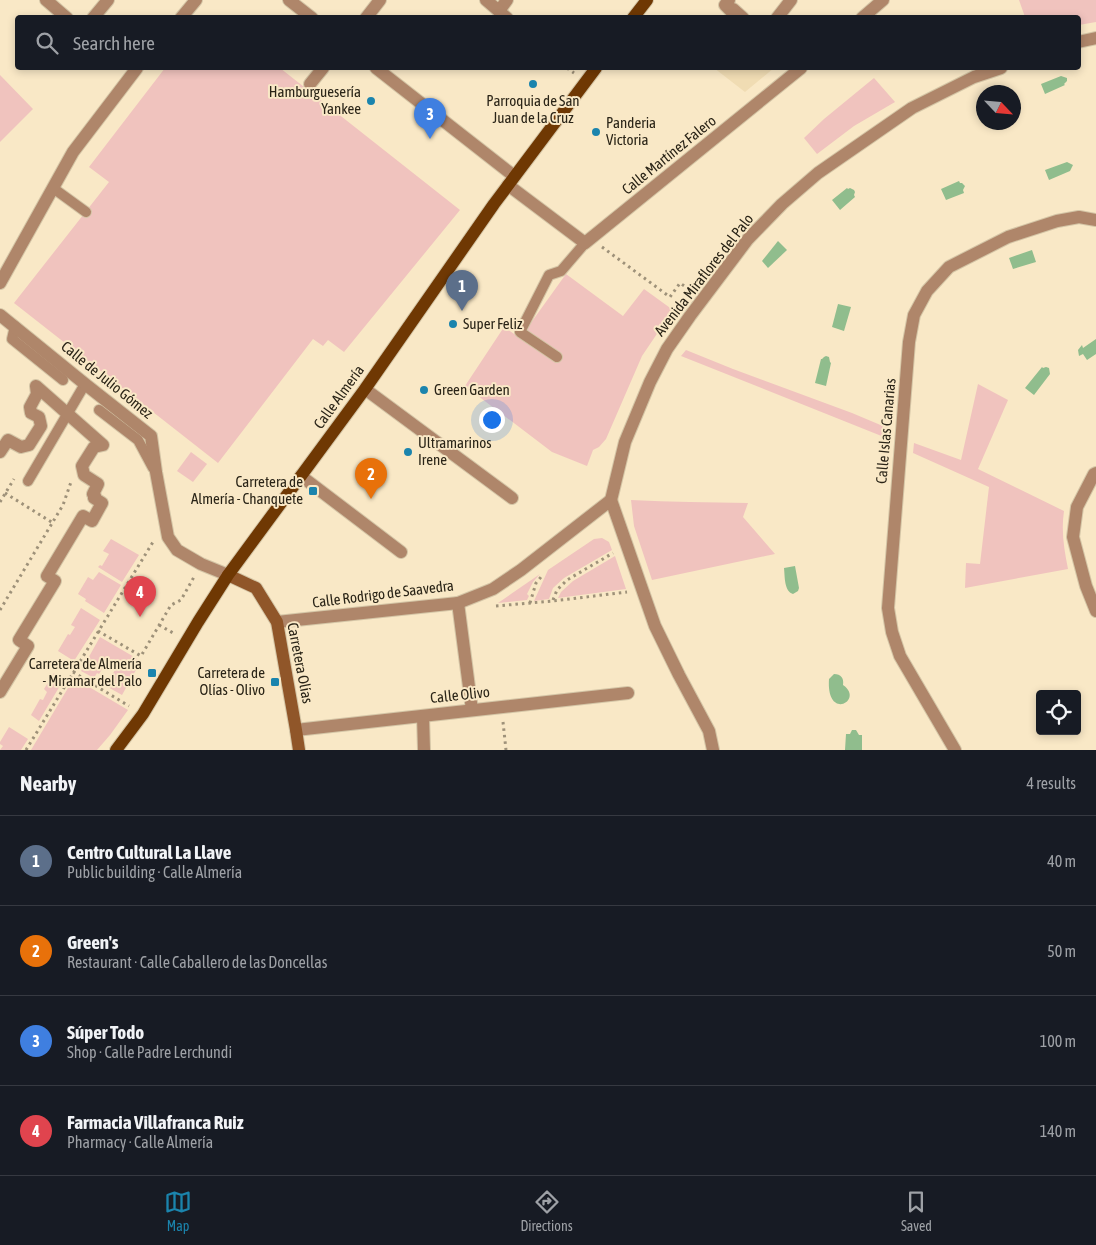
<!DOCTYPE html>
<html lang="en">
<head>
<meta charset="utf-8">
<style>
  :root { --surface:#171b24; --page:#20242c; --text:#f1f3f6; --muted:#9ea1a6; --line:#363941; --accent:#1b84ad }
  body { margin:0; font-family:"Asap Condensed",sans-serif; background:var(--page); color:var(--text) }
  .controls { position:absolute; right:15px; bottom:15px; display:grid; overflow:hidden; border-radius:5px; box-shadow:0 2px 8px #0003 }
  .controls button { width:45px; height:45px; display:grid; place-items:center; padding:0; border:0; border-bottom:1px solid var(--line); background:var(--surface); color:var(--text); font:25px sans-serif }
  .compass { position:absolute; left:976px; top:85px; width:45px; height:45px; border-radius:50%; background:var(--surface); box-shadow:0 2px 8px #0003; rotate:116deg }
  .you { position:absolute; left:491px; top:419px; width:18px; height:18px; margin:-12px; border:4px solid #fff; border-radius:50%; background:#1a73e8; box-shadow:0 0 0 8px #1a73e833 }
  .badge { display:grid; place-items:center; width:32px; height:32px; border-radius:50%; background:var(--accent); color:#fff; font-size:16px; font-weight:700 }
  .pin { position:absolute; translate:-50% -41px; filter:drop-shadow(0 1px 2px #0008) }
  .pin::after { content:''; position:absolute; top:26px; width:18px; height:15px; background:inherit; clip-path:polygon(0 0,100% 0,50% 100%) }
  .list { margin:0; padding:0; list-style:none }
  h2 { display:flex; justify-content:space-between; align-items:center; height:65px; margin:0; padding:0 20px; font-size:21px }
  h2 small { font-size:16px; font-weight:400; color:var(--muted) }
  .list li { display:grid; grid-template-columns:32px 1fr auto; gap:15px; align-items:center; box-sizing:border-box; height:90px; padding:0 20px; border-top:1px solid var(--line) }
  .list b { display:block; font-size:19px; white-space:nowrap }
  .list p { margin:0; font-size:16px; white-space:nowrap; color:var(--muted) }
  .list em { font-size:16px; font-style:normal; color:var(--muted) }
  .icon { flex:none; width:28px; height:28px; fill:none; stroke:currentColor; stroke-width:2; stroke-linecap:round; stroke-linejoin:round }
  .map { position:relative; flex:none; width:1096px; height:750px; overflow:hidden }
  .search { position:absolute; background:var(--surface); box-shadow:0 2px 8px #0003; left:15px; right:15px; top:15px; height:55px; display:flex; align-items:center; gap:12px; box-sizing:border-box; padding:0 18px; border-radius:5px; color:var(--muted); font-size:19px }
  .sheet { height:425px; background:var(--surface) }
  nav { display:flex; justify-content:space-around; align-items:center; box-sizing:border-box; height:70px; border-top:1px solid var(--line); background:var(--surface); font-size:14px; color:var(--muted) }
  nav a { display:grid; justify-items:center; gap:2px }
  nav .on { color:var(--accent) }
  .map>svg:first-child { display:block }
</style>
</head>
<body>
<div class="map">
<svg width="1096" height="750" viewBox="0 0 1096 750">
  <rect width="100%" height="100%" fill="#f9e8c6"/>
  <polygon fill="#f0dcb3" points="714,68 774,68 745,92"/>
  <g fill="#f0c3be">
    <polygon points="1019,0 1096,0 1096,22 1079,25 1078,18 1025,17"/>
    <polygon points="165,68 280,68 460,210 344,352 328,340 323,346 313,339 218,463 14,303 109,182 89,167"/>
    <polygon points="0,75 33,109 0,142"/>
    <polygon points="874,78 895,102 854,126 817,154 804,138 824,119"/>
    <polygon points="566,274 623,316 644,289 673,310 642,356 606,439 599,447 593,450 587,466 552,452 465,386 504,327 520,338"/>
    <polygon points="686,350 733,369 852,413 890,429 889,439 681,356"/>
    <path d="M978,384L1008,400L978,469L1064,511C1061,531 1064,549 1068,569L965,588L966,563L980,564L989,487L913,453L914,443L961,460Z"/>
    <polygon points="191,452 207,464 193,482 177,471"/>
    <path d="M631,500C670,502 709,502 748,503L743,517L775,554L652,580L634,526Z"/>
    <polygon points="602,538 609,542 612,550 564,578 553,588 549,599 534,601 548,570 594,539"/>
    <polygon points="111,539 139,555 122,582 98,567 100,565 102,566 109,554 103,551"/>
    <polygon points="615,556 626,589 558,598 561,592 573,581"/>
    <polygon points="99,572 121,585 104,613 85,601 86,599 78,594 88,577 93,580"/>
    <polygon points="540,574 533,582 527,594 529,596 527,600 498,603"/>
    <polygon points="81,608 100,620 74,661 58,651 68,634 70,635 75,627 71,625"/>
    <polygon points="100,637 141,661 122,695 106,686 116,668 106,663 99,674 97,673 94,678 81,671"/>
    <polygon points="54,673 64,679 39,721 31,715 40,699 43,700 47,692 44,689"/>
    <polygon points="74,678 128,710 110,735 97,750 31,750"/>
    <polygon points="9,727 28,739 21,750 0,750 3,746 0,744 0,742"/>
  </g>
  <g fill="#90bd8d">
    <polygon points="1061,76 1067,78 1067,81 1064,84 1065,85 1045,94 1041,84"/>
    <polygon points="1067,162 1073,165 1070,171 1049,180 1045,170"/>
    <polygon points="959,181 960,183 962,183 965,186 963,190 964,193 946,200 941,189"/>
    <polygon points="847,188 848,189 850,188 854,190 855,192 854,195 855,197 840,210 832,200"/>
    <polygon points="778,241 787,250 768,268 762,261"/>
    <polygon points="1032,250 1036,262 1013,269 1009,258"/>
    <polygon points="838,304 851,307 844,331 832,327"/>
    <polygon points="1096,339 1096,354 1087,360 1083,354 1079,356 1078,350 1082,345 1083,348"/>
    <polygon points="826,356 829,357 830,362 831,363 826,386 815,383 821,359 822,359 824,357"/>
    <polygon points="1042,367 1043,368 1046,367 1049,368 1050,374 1034,395 1025,388"/>
    <path d="M795,566L799,588L798,591L793,594C784,591 785,577 784,568Z"/>
    <path d="M834,674C841,674 844,678 843,685C865,700 826,722 829,679Z"/>
    <polygon points="852,730 856,730 859,735 862,735 862,750 845,750 846,734 850,734"/>
  </g>
  <g fill="none" stroke-linecap="round" stroke-linejoin="round">
    <defs>
      <g id="service">
        <polyline points="53,188 86,212"/>
        <polyline points="15,326 12,339 63,380"/>
        <polyline points="557,357 520,332 549,275 561,271 585,243"/>
        <polyline points="99,410 138,440 153,468"/>
        <polyline points="28,481 85,384"/>
      </g>
      <g id="pedestrian">
        <polyline points="729,0 725,5 731,11 733,9 743,18"/>
        <polyline points="499,11 507,0"/>
        <polyline points="93,18 108,0"/>
        <polyline points="777,18 791,0"/>
        <polyline points="365,389 512,498"/>
        <polyline points="0,452 8,440 21,447 29,445 41,426 39,417 31,413 30,407 37,394 36,386 103,445 94,447 82,466 84,475 98,484 93,494 95,496 94,498 102,503 92,521 83,516 47,576 55,581 19,640 28,646 0,692"/>
        <polyline points="301,476 401,552"/>
      </g>
      <g id="minor">
        <polyline points="46,0 67,18"/>
        <polyline points="289,0 312,18"/>
        <polyline points="486,0 507,18"/>
        <polyline points="181,18 196,0"/>
        <polyline points="366,18 380,0"/>
        <polyline points="862,18 883,0"/>
        <polyline points="1078,42 1096,38"/>
        <polyline points="376,68 514,176"/>
        <polyline points="310,84 323,68"/>
        <polyline points="508,185 585,243 801,68"/>
        <polyline points="0,283 73,152 137,68"/>
        <polyline points="1096,473 1094,474 1077,507 1073,537 1086,586 1096,611"/>
        <polyline points="611,500 625,442 650,382 667,349 690,316 748,239 782,204 818,173 912,108 974,77 1001,68"/>
        <polyline points="611,500 655,626 679,675 709,731 713,750"/>
        <polyline points="458,603 472,710"/>
        <polyline points="277,622 458,603 493,589 521,570 611,500"/>
        <polyline points="423,716 424,750"/>
        <polyline points="296,730 628,693"/>
        <polyline points="955,750 900,656 892,632 888,608 909,342 914,315 927,291 949,267 1008,237 1057,221 1079,217 1096,220"/>
      </g>
      <polyline id="tertiary" points="0,315 85,384 151,436 156,472 168,537 177,550 201,564 228,575"/>
      <polyline id="secondary" points="228,575 256,588 277,622 296,730 299,750"/>
      <g id="primary">
        <polyline points="633,18 647,0"/>
        <polyline points="116,750 143,714 198,622 228,575 365,389 494,204 596,68"/>
      </g>
    </defs>
    <use href="#service" stroke="#d4c5a6" stroke-width="12"/>
    <use href="#pedestrian" stroke="#d4c5a6" stroke-width="14"/>
    <use href="#minor" stroke="#d4c5a6" stroke-width="14"/>
    <use href="#tertiary" stroke="#d4c5a6" stroke-width="14"/>
    <use href="#secondary" stroke="#d4c5a6" stroke-width="14"/>
    <use href="#primary" stroke="#d4c5a6" stroke-width="14"/>
    <g stroke="#9e9179" stroke-width="3" stroke-dasharray="2.5 4" stroke-linecap="butt">
      <polyline points="567,68 574,73"/>
      <polyline points="602,247 670,297 680,283 690,290"/>
      <polyline points="5,493 53,523"/>
      <polyline points="0,502 14,479"/>
      <polyline points="553,600 557,590 567,580 613,553"/>
      <polyline points="530,603 536,583 541,577"/>
      <polyline points="496,606 553,601 627,592"/>
      <polyline points="0,610 63,505 71,482"/>
      <polyline points="159,625 175,634"/>
      <polyline points="98,631 141,656 171,605 181,600 194,577"/>
      <polyline points="73,672 129,706"/>
      <polyline points="503,722 506,750"/>
      <polyline points="26,750 153,542"/>
    </g>
    <use href="#service" stroke="#af866a" stroke-width="10"/>
    <use href="#pedestrian" stroke="#af866a" stroke-width="12"/>
    <use href="#minor" stroke="#af866a" stroke-width="12"/>
    <use href="#tertiary" stroke="#af866a" stroke-width="12"/>
    <use href="#secondary" stroke="#905629" stroke-width="12"/>
    <use href="#primary" stroke="#6f3803" stroke-width="12"/>
  </g>
  <g fill="#1b84ad" stroke="#f9e8c6" stroke-width="2">
    <circle cx="533" cy="84" r="5"/>
    <circle cx="371" cy="101" r="5"/>
    <circle cx="596" cy="132" r="5"/>
    <circle cx="453" cy="324" r="5"/>
    <circle cx="424" cy="390" r="5"/>
    <circle cx="408" cy="452" r="5"/>
    <rect x="308" y="486" width="10" height="10" rx="2.5"/>
    <rect x="147" y="668" width="10" height="10" rx="2.5"/>
    <rect x="270" y="677" width="10" height="10" rx="2.5"/>
  </g>
  <g text-anchor="middle" stroke-width="4" stroke-linejoin="round" paint-order="stroke">
    <g font-size="15" fill="#2a2417" stroke="#f9e8c6" text-anchor="end">
      <text x="361" y="97">Hamburguesería<tspan x="361" dy="17">Yankee</tspan></text>
      <text x="533" y="106" text-anchor="middle">Parroquia de San<tspan x="533" dy="17">Juan de la Cruz</tspan></text>
      <text x="606" y="128" text-anchor="start">Panderia<tspan x="606" dy="17">Victoria</tspan></text>
      <text x="463" y="329" text-anchor="start">Super Feliz</text>
      <text x="434" y="395" text-anchor="start">Green Garden</text>
      <text x="418" y="448" text-anchor="start">Ultramarinos<tspan x="418" dy="17">Irene</tspan></text>
      <text x="303" y="487">Carretera de<tspan x="303" dy="17">Almería - Chanquete</tspan></text>
      <text x="142" y="669">Carretera de Almería<tspan x="142" dy="17">- Miramar del Palo</tspan></text>
      <text x="265" y="678">Carretera de<tspan x="265" dy="17">Olías - Olivo</tspan></text>
    </g>
    <g font-size="15" fill="#2a2417" stroke="#f9e8c6">
      <text transform="translate(669 155) rotate(-39)" y="5">Calle Martínez Falero</text>
      <text transform="translate(704 275) rotate(-52)" y="5">Avenida Miraflores del Palo</text>
      <text transform="translate(107 380) rotate(39)" y="5">Calle de Julio Gómez</text>
      <text transform="translate(339 397) rotate(-54)" y="5">Calle Almería</text>
      <text transform="translate(886 431) rotate(-85)" y="5">Calle Islas Canarias</text>
      <text transform="translate(383 594) rotate(-7)" y="5">Calle Rodrigo de Saavedra</text>
      <text transform="translate(300 663) rotate(79)" y="5">Carretera Olías</text>
      <text transform="translate(460 695) rotate(-6)" y="5">Calle Olivo</text>
    </g>
  </g>
</svg>
<div class="controls">
<button><svg class="icon" aria-label="locate" viewBox="0 0 24 24"><circle cx="12" cy="12" r="6"/><path d="M12 2v4M12 18v4M2 12h4M18 12h4"/></svg></button>
</div>
<svg class="compass" viewBox="-18 -18 36 36"><path d="M0-13l5 13h-10z" fill="#e53935"/><path d="M0 13l5-13h-10z" fill="#9ea1a6"/></svg>
<div class="you"></div>
<div class="pin badge" style="left:462px;top:311px;background:#5c6f8a">1</div>
<div class="pin badge" style="left:371px;top:499px;background:#e8710a">2</div>
<div class="pin badge" style="left:430px;top:139px;background:#3f7fe0">3</div>
<div class="pin badge" style="left:140px;top:617px;background:#e0444e">4</div>
<div class="search"><svg class="icon" aria-label="search" viewBox="0 0 24 24"><circle cx="10" cy="10" r="6"/><path d="M15 15l6 6"/></svg>Search here</div>
</div>
<section class="sheet">
<h2>Nearby<small>4 results</small></h2>
<ul class="list">
<li><span class="badge" style="background:#5c6f8a">1</span><div><b>Centro Cultural La Llave</b><p>Public building · Calle Almería</p></div><em>40 m</em></li>
<li><span class="badge" style="background:#e8710a">2</span><div><b>Green's</b><p>Restaurant · Calle Caballero de las Doncellas</p></div><em>50 m</em></li>
<li><span class="badge" style="background:#3f7fe0">3</span><div><b>Súper Todo</b><p>Shop · Calle Padre Lerchundi</p></div><em>100 m</em></li>
<li><span class="badge" style="background:#e0444e">4</span><div><b>Farmacia Villafranca Ruiz</b><p>Pharmacy · Calle Almería</p></div><em>140 m</em></li>
</ul>
</section>
<nav>
<a class="on"><svg class="icon" aria-label="map" viewBox="0 0 24 24"><path d="M3 6l6-2 6 2 6-2v14l-6 2-6-2-6 2zM9 4v14M15 6v14"/></svg>Map</a>
<a><svg class="icon" aria-label="directions" viewBox="0 0 24 24"><path d="M12 3l9 9-9 9-9-9zM9 14v-3h6M13 9l2 2-2 2"/></svg>Directions</a>
<a><svg class="icon" aria-label="saved" viewBox="0 0 24 24"><path d="M7 4h10v16l-5-4-5 4z"/></svg>Saved</a>
</nav>
</body>
</html>
